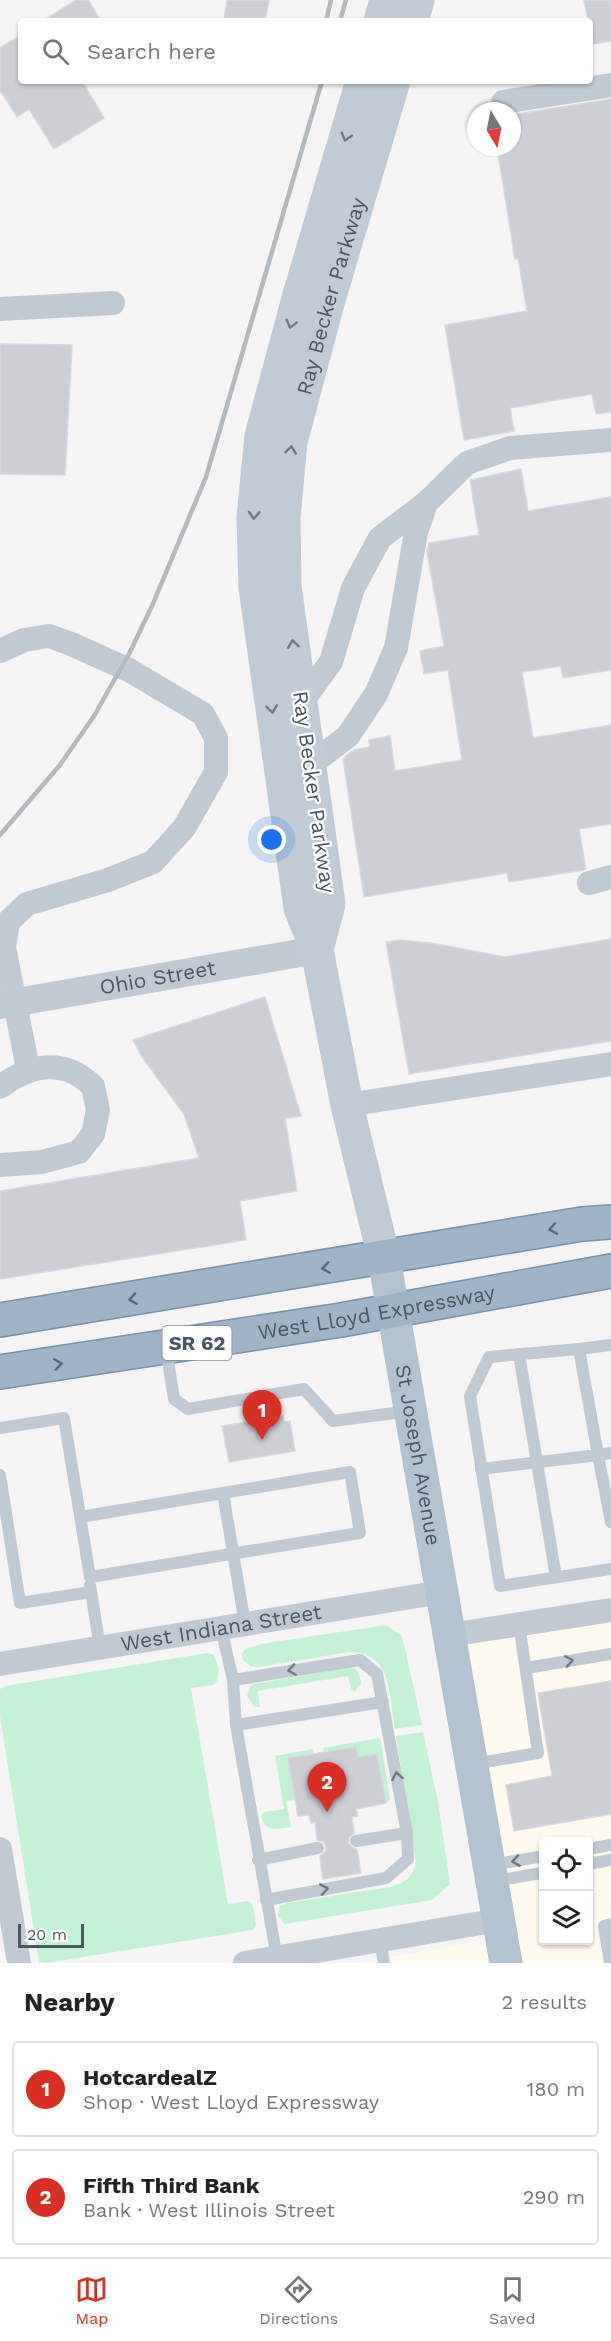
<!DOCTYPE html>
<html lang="en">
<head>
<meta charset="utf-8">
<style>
  :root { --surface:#fff; --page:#f6f6f6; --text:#222; --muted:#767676; --line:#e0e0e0; --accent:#d93025 }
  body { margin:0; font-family:"Work Sans",sans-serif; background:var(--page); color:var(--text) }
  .controls { position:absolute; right:18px; bottom:18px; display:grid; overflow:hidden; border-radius:6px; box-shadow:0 2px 4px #0004 }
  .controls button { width:54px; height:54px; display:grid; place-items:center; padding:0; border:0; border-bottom:2px solid var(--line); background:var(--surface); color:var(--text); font:30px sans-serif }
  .compass { position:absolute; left:467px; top:102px; width:54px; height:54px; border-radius:50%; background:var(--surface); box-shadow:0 2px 4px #0004; rotate:170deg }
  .scale { position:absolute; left:18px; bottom:15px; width:66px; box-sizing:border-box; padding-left:6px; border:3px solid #4a5661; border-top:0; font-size:16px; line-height:21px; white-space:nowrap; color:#4a5661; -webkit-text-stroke:4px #fff; paint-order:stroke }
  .you { position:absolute; left:272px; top:840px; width:21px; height:21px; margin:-15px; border:4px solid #fff; border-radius:50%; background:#1a73e8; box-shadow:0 0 0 9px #1a73e833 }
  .badge { display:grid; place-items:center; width:39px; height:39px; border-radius:50%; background:var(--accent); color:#fff; font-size:20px; font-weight:700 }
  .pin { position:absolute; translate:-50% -50px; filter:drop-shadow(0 2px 3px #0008) }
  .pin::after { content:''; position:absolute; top:32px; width:21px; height:18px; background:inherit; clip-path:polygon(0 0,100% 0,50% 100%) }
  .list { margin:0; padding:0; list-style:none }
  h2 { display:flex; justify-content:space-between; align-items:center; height:78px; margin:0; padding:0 24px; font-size:26px }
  h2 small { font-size:20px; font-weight:400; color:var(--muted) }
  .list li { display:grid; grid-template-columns:39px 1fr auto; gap:18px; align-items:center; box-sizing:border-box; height:96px; margin:0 12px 12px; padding:0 12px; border:2px solid var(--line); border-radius:6px }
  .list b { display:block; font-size:22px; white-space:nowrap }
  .list p { margin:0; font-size:20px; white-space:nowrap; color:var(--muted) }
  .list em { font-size:20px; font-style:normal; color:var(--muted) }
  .icon { flex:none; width:33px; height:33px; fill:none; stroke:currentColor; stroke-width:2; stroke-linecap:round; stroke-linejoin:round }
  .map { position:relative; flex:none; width:611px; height:1963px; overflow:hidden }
  .search { position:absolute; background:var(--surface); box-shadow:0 2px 4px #0004; left:18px; right:18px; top:18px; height:66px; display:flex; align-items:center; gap:15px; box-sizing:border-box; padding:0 21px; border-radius:6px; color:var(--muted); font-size:22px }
  .sheet { height:294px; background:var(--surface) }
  nav { display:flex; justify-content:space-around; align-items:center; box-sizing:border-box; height:84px; border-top:2px solid var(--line); background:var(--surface); font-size:16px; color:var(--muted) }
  nav a { display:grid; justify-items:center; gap:3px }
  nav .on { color:var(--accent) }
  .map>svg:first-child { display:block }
</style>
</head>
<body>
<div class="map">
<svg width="611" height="1963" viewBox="0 0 611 1963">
  <rect width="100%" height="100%" fill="#f5f3f3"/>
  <path fill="#fdf9ef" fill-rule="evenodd" d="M611,1618V1963H358L463,1944L485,1938L440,1644ZM544,1842H588V1940H544Z"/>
  <g fill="#c3f1d5">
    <path d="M386,1625L402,1636L422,1725L395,1729C389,1695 393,1652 349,1652L257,1667L250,1666L243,1660L242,1654L245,1649L261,1644Z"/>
    <polygon points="207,1653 214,1655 219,1669 217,1681 213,1685 191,1688 228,1904 248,1901 253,1905 256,1926 253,1930 46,1963 39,1962 0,1716 0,1689 6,1686"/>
    <path d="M350,1667C359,1670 360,1676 361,1684L354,1692L351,1689L348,1676L258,1691L260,1707H255L247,1696L250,1687L254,1684Z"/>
    <path d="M423,1732L438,1802L450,1884L432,1900L284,1924L278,1915L280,1906L288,1903L390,1887C404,1883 413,1878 416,1862L396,1736Z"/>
    <polygon points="380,1738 390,1799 386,1803 377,1754 358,1757 356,1747 324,1752 323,1748"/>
    <path d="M313,1749V1754L295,1800L286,1801L291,1827C278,1829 264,1832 261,1816L264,1812L284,1809L275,1756Z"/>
  </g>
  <g fill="#cdcfd5" stroke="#d7d9de" stroke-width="1.5">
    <polygon points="76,0 88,0 101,21 43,21"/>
    <polygon points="227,0 269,0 265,21 224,21"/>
    <polygon points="584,0 611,0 611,41 593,44 590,21 588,21"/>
    <polygon points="21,35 21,81 82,81 104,118 54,149 29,109 17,117 0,90 0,48"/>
    <polygon points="611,99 611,412 596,414 592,394 510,408 514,431 464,440 445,325 527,311 518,258 515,259 497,147 512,147 512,115"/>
    <polygon points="0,344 72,345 65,475 0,474"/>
    <polygon points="521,469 528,511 611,497 611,670 563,678 561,666 522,672 533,738 611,725 611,824 579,829 586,869 584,870 509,882 507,873 364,897 343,759 346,758 346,756 354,750 370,747 369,740 390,736 395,771 462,760 448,670 424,674 420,651 444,646 427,552 429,543 479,535 470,480"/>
    <polygon points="611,939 611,1041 409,1074 386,942 399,940 431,943 505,957"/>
    <polygon points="265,997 301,1116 285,1118 297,1191 240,1201 246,1240 0,1279 0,1191 199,1158 184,1114 142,1057 133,1040"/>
    <polygon points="283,1416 284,1422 290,1421 295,1451 229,1462 222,1426"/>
    <polygon points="611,1681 611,1814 514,1831 506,1785 552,1776 538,1693"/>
    <polygon points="356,1747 358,1757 377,1754 386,1803 356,1809 358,1816 352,1817 354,1833 349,1838 348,1843 353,1848 357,1849 361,1873 323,1879 320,1856 326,1851 326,1846 324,1842 317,1840 315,1822 311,1823 309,1815 298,1816 288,1758"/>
  </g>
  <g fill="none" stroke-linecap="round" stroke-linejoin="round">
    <defs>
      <g id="trunk">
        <polyline points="0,1320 582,1224 611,1222"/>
        <path id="s5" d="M0,1372L341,1320L611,1271"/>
      </g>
    </defs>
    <use href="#trunk" stroke="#7690ad" stroke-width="36"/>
    <g stroke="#c1cad2" stroke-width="12">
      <polyline points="166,1348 174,1399 188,1409 304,1389 333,1421 410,1411"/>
      <polyline points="579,1349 489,1357 470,1396 500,1586 611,1569"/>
      <polyline points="519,1354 556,1577"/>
      <polyline points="0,1428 64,1418 90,1577 360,1533 350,1472 223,1493 245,1624"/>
      <polyline points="611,1453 598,1455 611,1522"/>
      <polyline points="481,1469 598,1455 579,1349 611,1345"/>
      <polyline points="0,1475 20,1603 91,1592"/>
      <polyline points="80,1517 223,1493"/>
      <polyline points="90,1585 100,1648"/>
      <polyline points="221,1628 233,1680 236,1725 277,1958"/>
      <polyline points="526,1668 611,1654"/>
      <polyline points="233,1680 360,1660 377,1674 407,1833 408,1859 386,1878 266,1900"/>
      <polyline points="236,1725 383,1702"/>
      <polyline points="473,1764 538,1753 519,1624"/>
      <polyline points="356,1841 407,1833"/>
      <polyline points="588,1849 611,1845"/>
      <polyline points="258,1860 318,1848"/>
      <polyline points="588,1864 611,1860"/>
      <polyline points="491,1865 544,1856"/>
      <polyline points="495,1881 541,1873"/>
      <polyline points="380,1940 384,1963"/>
      <polyline points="610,1963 604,1926 611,1924"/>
    </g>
    <g stroke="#c1cad2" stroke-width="24">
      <polyline points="503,102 611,85"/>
      <polyline points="0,309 113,303"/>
      <polyline points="0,651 24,640 49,636 69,643 129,670 203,714 216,738 216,772 184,828 153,862 108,880 27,904 8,922 4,947 28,1069"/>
      <polyline points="301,703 331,662 353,588 380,538 426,503"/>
      <polyline points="310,765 348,736 376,694 396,648 416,532 426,503 467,463 510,448 611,440"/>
      <polyline points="589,883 611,877"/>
      <path d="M0,1087C21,1071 47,1061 73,1072C80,1075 87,1081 93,1086L98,1110L93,1134L79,1152L42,1162L0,1165"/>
      <polyline points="347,1105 611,1064"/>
      <polyline points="450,1635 611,1610"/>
      <path id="s1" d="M0,1664L442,1592"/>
      <polyline points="0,1849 19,1963"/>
      <polyline points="245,1963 499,1920"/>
    </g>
    <path stroke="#c1cad2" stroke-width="28" id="s2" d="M0,1005L317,950"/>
    <g stroke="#c1cbd6" stroke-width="33">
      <polyline points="380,21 386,0"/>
      <polyline points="412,21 418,0"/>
      <polyline points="362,81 299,295 261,436 253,517 255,588 300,908 317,950 347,1105 384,1258"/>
      <path id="s3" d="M317,950L329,904L285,586L284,518L291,442L328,303L394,81"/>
    </g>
    <path stroke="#b3c2d1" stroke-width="33" id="s4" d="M384,1258L506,1963"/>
    <use href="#trunk" stroke="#9fb4c9" stroke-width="33"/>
    <g stroke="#b5b8bd" stroke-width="4.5">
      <polyline points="326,21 331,0"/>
      <polyline points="340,21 346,0"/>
      <polyline points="0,835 60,765 94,716 129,654 152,606 206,477 322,81"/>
    </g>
  </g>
  <defs><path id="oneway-chevron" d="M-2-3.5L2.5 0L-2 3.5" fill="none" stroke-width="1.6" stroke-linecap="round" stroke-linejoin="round" transform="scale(1.5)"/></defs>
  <g stroke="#6e7984">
    <use href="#oneway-chevron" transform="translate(346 137) rotate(106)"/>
    <use href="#oneway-chevron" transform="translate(291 324) rotate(106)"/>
    <use href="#oneway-chevron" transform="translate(291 450) rotate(-84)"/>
    <use href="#oneway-chevron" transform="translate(254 515) rotate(93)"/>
    <use href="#oneway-chevron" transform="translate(293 644) rotate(-98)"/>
    <use href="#oneway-chevron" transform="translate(272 709) rotate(82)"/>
  </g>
  <g stroke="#5b6976">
    <use href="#oneway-chevron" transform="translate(553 1229) rotate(170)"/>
    <use href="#oneway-chevron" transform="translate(326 1268) rotate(171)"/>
    <use href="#oneway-chevron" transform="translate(133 1299) rotate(171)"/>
    <use href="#oneway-chevron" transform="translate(58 1364) rotate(-8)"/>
  </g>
  <g stroke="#6e7983">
    <use href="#oneway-chevron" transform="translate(569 1661) rotate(-9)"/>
    <use href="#oneway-chevron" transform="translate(292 1670) rotate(171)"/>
    <use href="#oneway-chevron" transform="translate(397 1776) rotate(-100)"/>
    <use href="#oneway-chevron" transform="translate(516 1861) rotate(171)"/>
    <use href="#oneway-chevron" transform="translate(324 1889) rotate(-10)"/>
  </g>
  <g text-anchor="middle" stroke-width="4.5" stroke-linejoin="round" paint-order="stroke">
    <rect fill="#fff" stroke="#808990" stroke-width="1.5" x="162.5" y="1326" width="69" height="34" rx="4.5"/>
    <g font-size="20" font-weight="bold" fill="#4a5661">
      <text x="197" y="1350">SR 62</text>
    </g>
    <g font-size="21" fill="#4a5661" stroke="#fff">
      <text dy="7" stroke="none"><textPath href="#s3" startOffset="664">Ray Becker Parkway</textPath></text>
      <text transform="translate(314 792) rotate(82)" y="7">Ray Becker Parkway</text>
      <text dy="7" stroke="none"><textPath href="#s2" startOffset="160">Ohio Street</textPath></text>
      <text dy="7" stroke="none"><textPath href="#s5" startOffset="381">West Lloyd Expressway</textPath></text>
      <text dy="7" stroke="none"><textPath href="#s4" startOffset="200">St Joseph Avenue</textPath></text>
      <text dy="7" stroke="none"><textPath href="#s1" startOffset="224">West Indiana Street</textPath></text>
    </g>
  </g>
</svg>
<div class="controls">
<button><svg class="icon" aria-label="locate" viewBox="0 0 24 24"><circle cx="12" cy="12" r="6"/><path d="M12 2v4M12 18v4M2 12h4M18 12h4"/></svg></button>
<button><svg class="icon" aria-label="layers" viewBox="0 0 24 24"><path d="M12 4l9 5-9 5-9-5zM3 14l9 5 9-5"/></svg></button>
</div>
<svg class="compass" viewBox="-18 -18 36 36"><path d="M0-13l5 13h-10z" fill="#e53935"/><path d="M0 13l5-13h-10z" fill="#767676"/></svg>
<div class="scale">20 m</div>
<div class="you"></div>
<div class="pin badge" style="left:262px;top:1440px">1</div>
<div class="pin badge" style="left:327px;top:1812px">2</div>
<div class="search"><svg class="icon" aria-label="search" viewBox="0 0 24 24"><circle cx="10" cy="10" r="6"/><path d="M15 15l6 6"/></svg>Search here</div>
</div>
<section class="sheet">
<h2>Nearby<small>2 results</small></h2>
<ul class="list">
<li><span class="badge">1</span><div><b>HotcardealZ</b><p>Shop · West Lloyd Expressway</p></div><em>180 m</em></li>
<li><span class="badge">2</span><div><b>Fifth Third Bank</b><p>Bank · West Illinois Street</p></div><em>290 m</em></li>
</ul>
</section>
<nav>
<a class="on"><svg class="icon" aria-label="map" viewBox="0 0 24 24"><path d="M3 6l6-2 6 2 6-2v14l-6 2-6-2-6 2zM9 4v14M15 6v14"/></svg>Map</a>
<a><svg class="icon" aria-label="directions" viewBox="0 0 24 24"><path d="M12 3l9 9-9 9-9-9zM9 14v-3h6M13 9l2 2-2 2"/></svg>Directions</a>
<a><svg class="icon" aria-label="saved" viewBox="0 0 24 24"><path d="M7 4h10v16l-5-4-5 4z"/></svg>Saved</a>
</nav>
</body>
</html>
